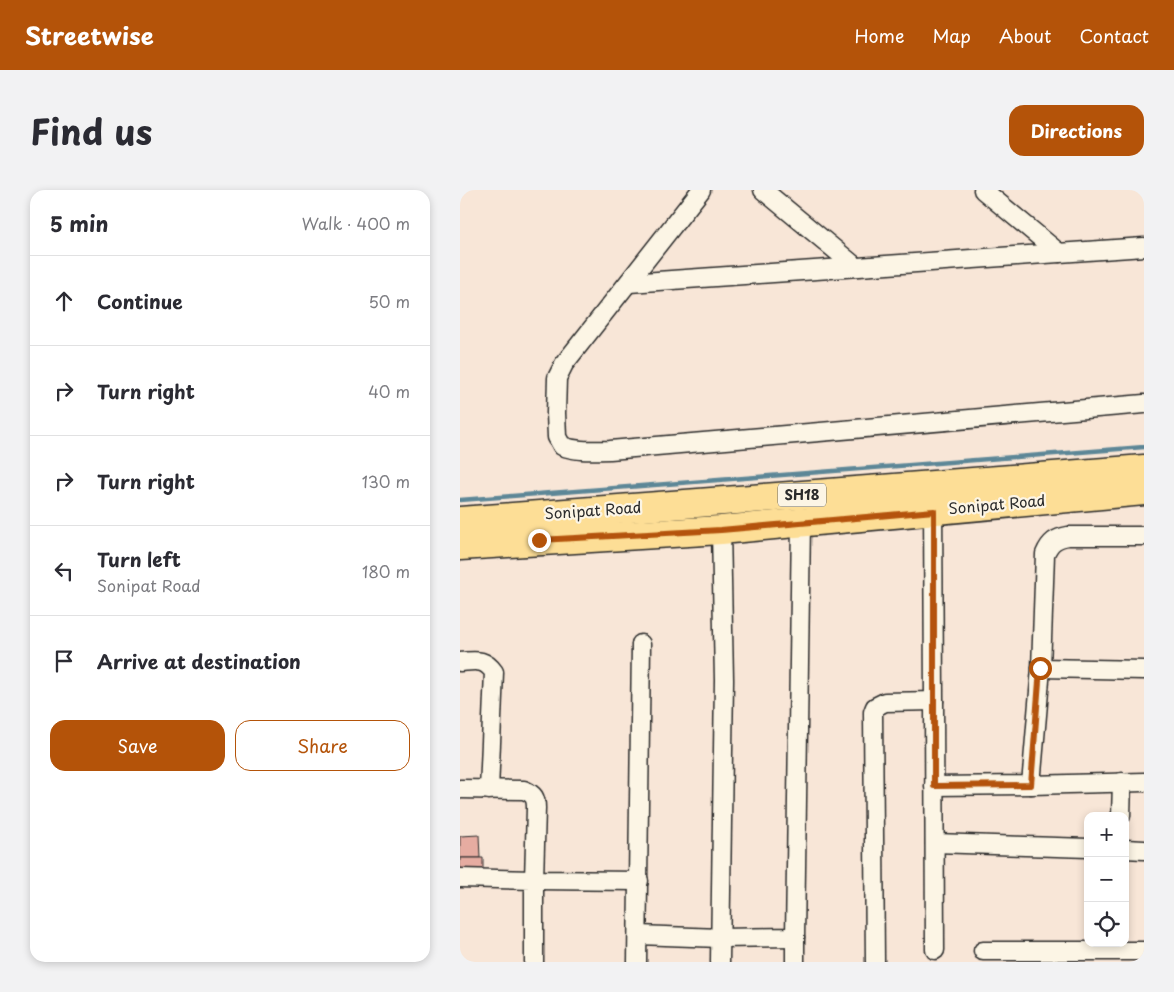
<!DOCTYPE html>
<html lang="en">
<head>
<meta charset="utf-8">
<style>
  :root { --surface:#fff; --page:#f2f2f3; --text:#2b2b33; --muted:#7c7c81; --line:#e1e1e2; --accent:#b45309 }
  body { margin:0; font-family:"Playpen Sans",sans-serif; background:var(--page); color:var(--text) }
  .controls { position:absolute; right:15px; bottom:15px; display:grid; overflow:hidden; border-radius:10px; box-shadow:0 2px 8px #0003 }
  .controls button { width:45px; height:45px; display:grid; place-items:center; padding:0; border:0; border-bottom:1px solid var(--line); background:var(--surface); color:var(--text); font:25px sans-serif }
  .stop { position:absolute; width:15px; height:15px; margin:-11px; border:4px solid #b45309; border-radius:50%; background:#fff }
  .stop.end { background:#b45309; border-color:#fff; box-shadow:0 1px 5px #0008 }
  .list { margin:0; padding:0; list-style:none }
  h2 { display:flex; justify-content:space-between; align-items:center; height:65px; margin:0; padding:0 20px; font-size:21px }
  h2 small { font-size:16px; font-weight:400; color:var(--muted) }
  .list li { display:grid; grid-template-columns:32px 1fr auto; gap:15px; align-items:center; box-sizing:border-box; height:90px; padding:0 20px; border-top:1px solid var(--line) }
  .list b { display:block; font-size:19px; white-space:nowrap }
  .list p { margin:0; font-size:16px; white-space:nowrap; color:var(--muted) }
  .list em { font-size:16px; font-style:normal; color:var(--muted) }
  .actions { display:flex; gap:10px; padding:15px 20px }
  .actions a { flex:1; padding:11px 0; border:1px solid var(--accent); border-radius:15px; text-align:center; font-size:18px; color:var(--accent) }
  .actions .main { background:var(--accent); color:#fff }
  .icon { flex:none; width:28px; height:28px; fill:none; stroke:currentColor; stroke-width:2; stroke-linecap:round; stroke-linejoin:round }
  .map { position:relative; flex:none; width:684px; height:772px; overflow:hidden; border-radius:15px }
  header { display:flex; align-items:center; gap:30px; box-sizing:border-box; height:70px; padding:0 25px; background:var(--accent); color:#fff }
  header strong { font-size:24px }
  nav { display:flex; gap:28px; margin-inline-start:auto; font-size:18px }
  .intro { display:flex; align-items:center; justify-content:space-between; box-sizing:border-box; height:120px; padding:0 30px }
  h1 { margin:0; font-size:35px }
  .button { padding:12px 22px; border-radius:15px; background:var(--accent); color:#fff; font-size:18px; font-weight:700 }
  main { display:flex; gap:30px; padding:0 30px }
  aside { flex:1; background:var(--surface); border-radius:15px; box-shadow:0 2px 8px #0003 }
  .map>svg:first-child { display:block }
</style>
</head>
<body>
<header>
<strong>Streetwise</strong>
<nav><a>Home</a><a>Map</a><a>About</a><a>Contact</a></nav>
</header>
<div class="intro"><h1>Find us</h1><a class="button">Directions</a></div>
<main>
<aside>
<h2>5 min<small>Walk · 400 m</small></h2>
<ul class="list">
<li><svg class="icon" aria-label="ahead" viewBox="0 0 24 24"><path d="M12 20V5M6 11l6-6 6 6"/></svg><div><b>Continue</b></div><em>50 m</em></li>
<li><svg class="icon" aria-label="right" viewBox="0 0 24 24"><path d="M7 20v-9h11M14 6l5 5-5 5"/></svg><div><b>Turn right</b></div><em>40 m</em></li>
<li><svg class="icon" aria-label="right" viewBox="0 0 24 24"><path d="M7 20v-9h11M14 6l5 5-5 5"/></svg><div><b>Turn right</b></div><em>130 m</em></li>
<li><svg class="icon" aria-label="left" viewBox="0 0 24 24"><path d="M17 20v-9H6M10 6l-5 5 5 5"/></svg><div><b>Turn left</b><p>Sonipat Road</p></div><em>180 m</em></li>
<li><svg class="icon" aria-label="arrive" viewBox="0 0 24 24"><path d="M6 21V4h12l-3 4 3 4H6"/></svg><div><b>Arrive at destination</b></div></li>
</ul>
<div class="actions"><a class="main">Save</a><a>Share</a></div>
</aside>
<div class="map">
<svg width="684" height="772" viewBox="0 0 684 772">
  <rect width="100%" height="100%" fill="#f8e6d7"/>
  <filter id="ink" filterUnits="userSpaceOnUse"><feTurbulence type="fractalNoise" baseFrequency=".02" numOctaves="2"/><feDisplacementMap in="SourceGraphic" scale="10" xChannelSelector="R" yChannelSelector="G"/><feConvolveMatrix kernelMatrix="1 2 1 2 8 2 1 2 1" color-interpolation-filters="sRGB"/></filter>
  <g filter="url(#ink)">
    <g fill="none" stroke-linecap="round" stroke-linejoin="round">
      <polyline stroke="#5d8797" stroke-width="4.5" points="0,310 684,257"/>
    </g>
    <g fill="#e6aca1" stroke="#2b2b2b">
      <polygon points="19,645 20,668 0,668 0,646"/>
      <polygon points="0,668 23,668 23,687 0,686"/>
    </g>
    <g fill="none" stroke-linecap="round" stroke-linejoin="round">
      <defs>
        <g id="minor">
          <path d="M241,0L104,174L97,188L96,223L97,247L102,256C118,262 134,260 150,260L684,214"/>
          <polyline points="303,0 396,77"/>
          <polyline points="523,0 599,63"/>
          <polyline points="169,93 684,57"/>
          <path d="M0,472C16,471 24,468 34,482L29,600"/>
          <polyline points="581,478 684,480"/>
          <polyline points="474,511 475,760"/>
          <polyline points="571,595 684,592"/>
          <path d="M474,596L571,595L581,478L585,364C590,352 596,348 608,346H684"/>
          <path d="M0,599L64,600C74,604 76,608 76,618L74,690L179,691"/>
          <polyline points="661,626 662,592"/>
          <polyline points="475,653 628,658"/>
          <polyline points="665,659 684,660"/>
          <polyline points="0,688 74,690 74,772"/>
          <polyline points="178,745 260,748 335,747 341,333"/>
          <polyline points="335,747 335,772"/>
          <polyline points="523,761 684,761"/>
          <polyline points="177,772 181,454"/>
          <polyline points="260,772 264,490 261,340"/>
          <polyline points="415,772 413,522 415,517 425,512 474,511 473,310"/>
        </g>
        <g id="primary">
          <polyline points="0,331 684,279"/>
          <polyline points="0,356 261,340 684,301"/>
        </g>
      </defs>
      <use href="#minor" stroke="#2b2b2b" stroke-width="21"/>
      <use href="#primary" stroke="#2b2b2b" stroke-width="31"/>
      <use href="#minor" stroke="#fcf5e5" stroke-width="18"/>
      <use href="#primary" stroke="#fdde96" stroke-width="28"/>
    </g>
  </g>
  <g fill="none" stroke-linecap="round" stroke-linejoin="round" filter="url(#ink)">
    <polyline stroke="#b45309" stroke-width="6" points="79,350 261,340 474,321 474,596 571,595 580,478"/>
  </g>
  <g text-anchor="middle" stroke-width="4.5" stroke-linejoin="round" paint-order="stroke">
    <rect fill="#fcf5e5" stroke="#6a6863" stroke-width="1" x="318" y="293.5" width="48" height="23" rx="4"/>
    <g font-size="14" font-weight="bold" fill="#2b2b2b">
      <text x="342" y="310">SH18</text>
    </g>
    <g font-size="15" fill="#2b2b2b" stroke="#fcf5e5">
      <text transform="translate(537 315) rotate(-5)" y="5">Sonipat Road</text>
      <text transform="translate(133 321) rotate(-4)" y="5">Sonipat Road</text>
    </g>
  </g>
</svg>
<div class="controls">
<button>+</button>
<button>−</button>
<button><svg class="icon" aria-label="locate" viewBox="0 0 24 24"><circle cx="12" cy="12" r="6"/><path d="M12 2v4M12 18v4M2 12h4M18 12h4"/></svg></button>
</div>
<div class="stop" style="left:580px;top:478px"></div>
<div class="stop end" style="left:79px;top:350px"></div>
</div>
</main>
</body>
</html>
